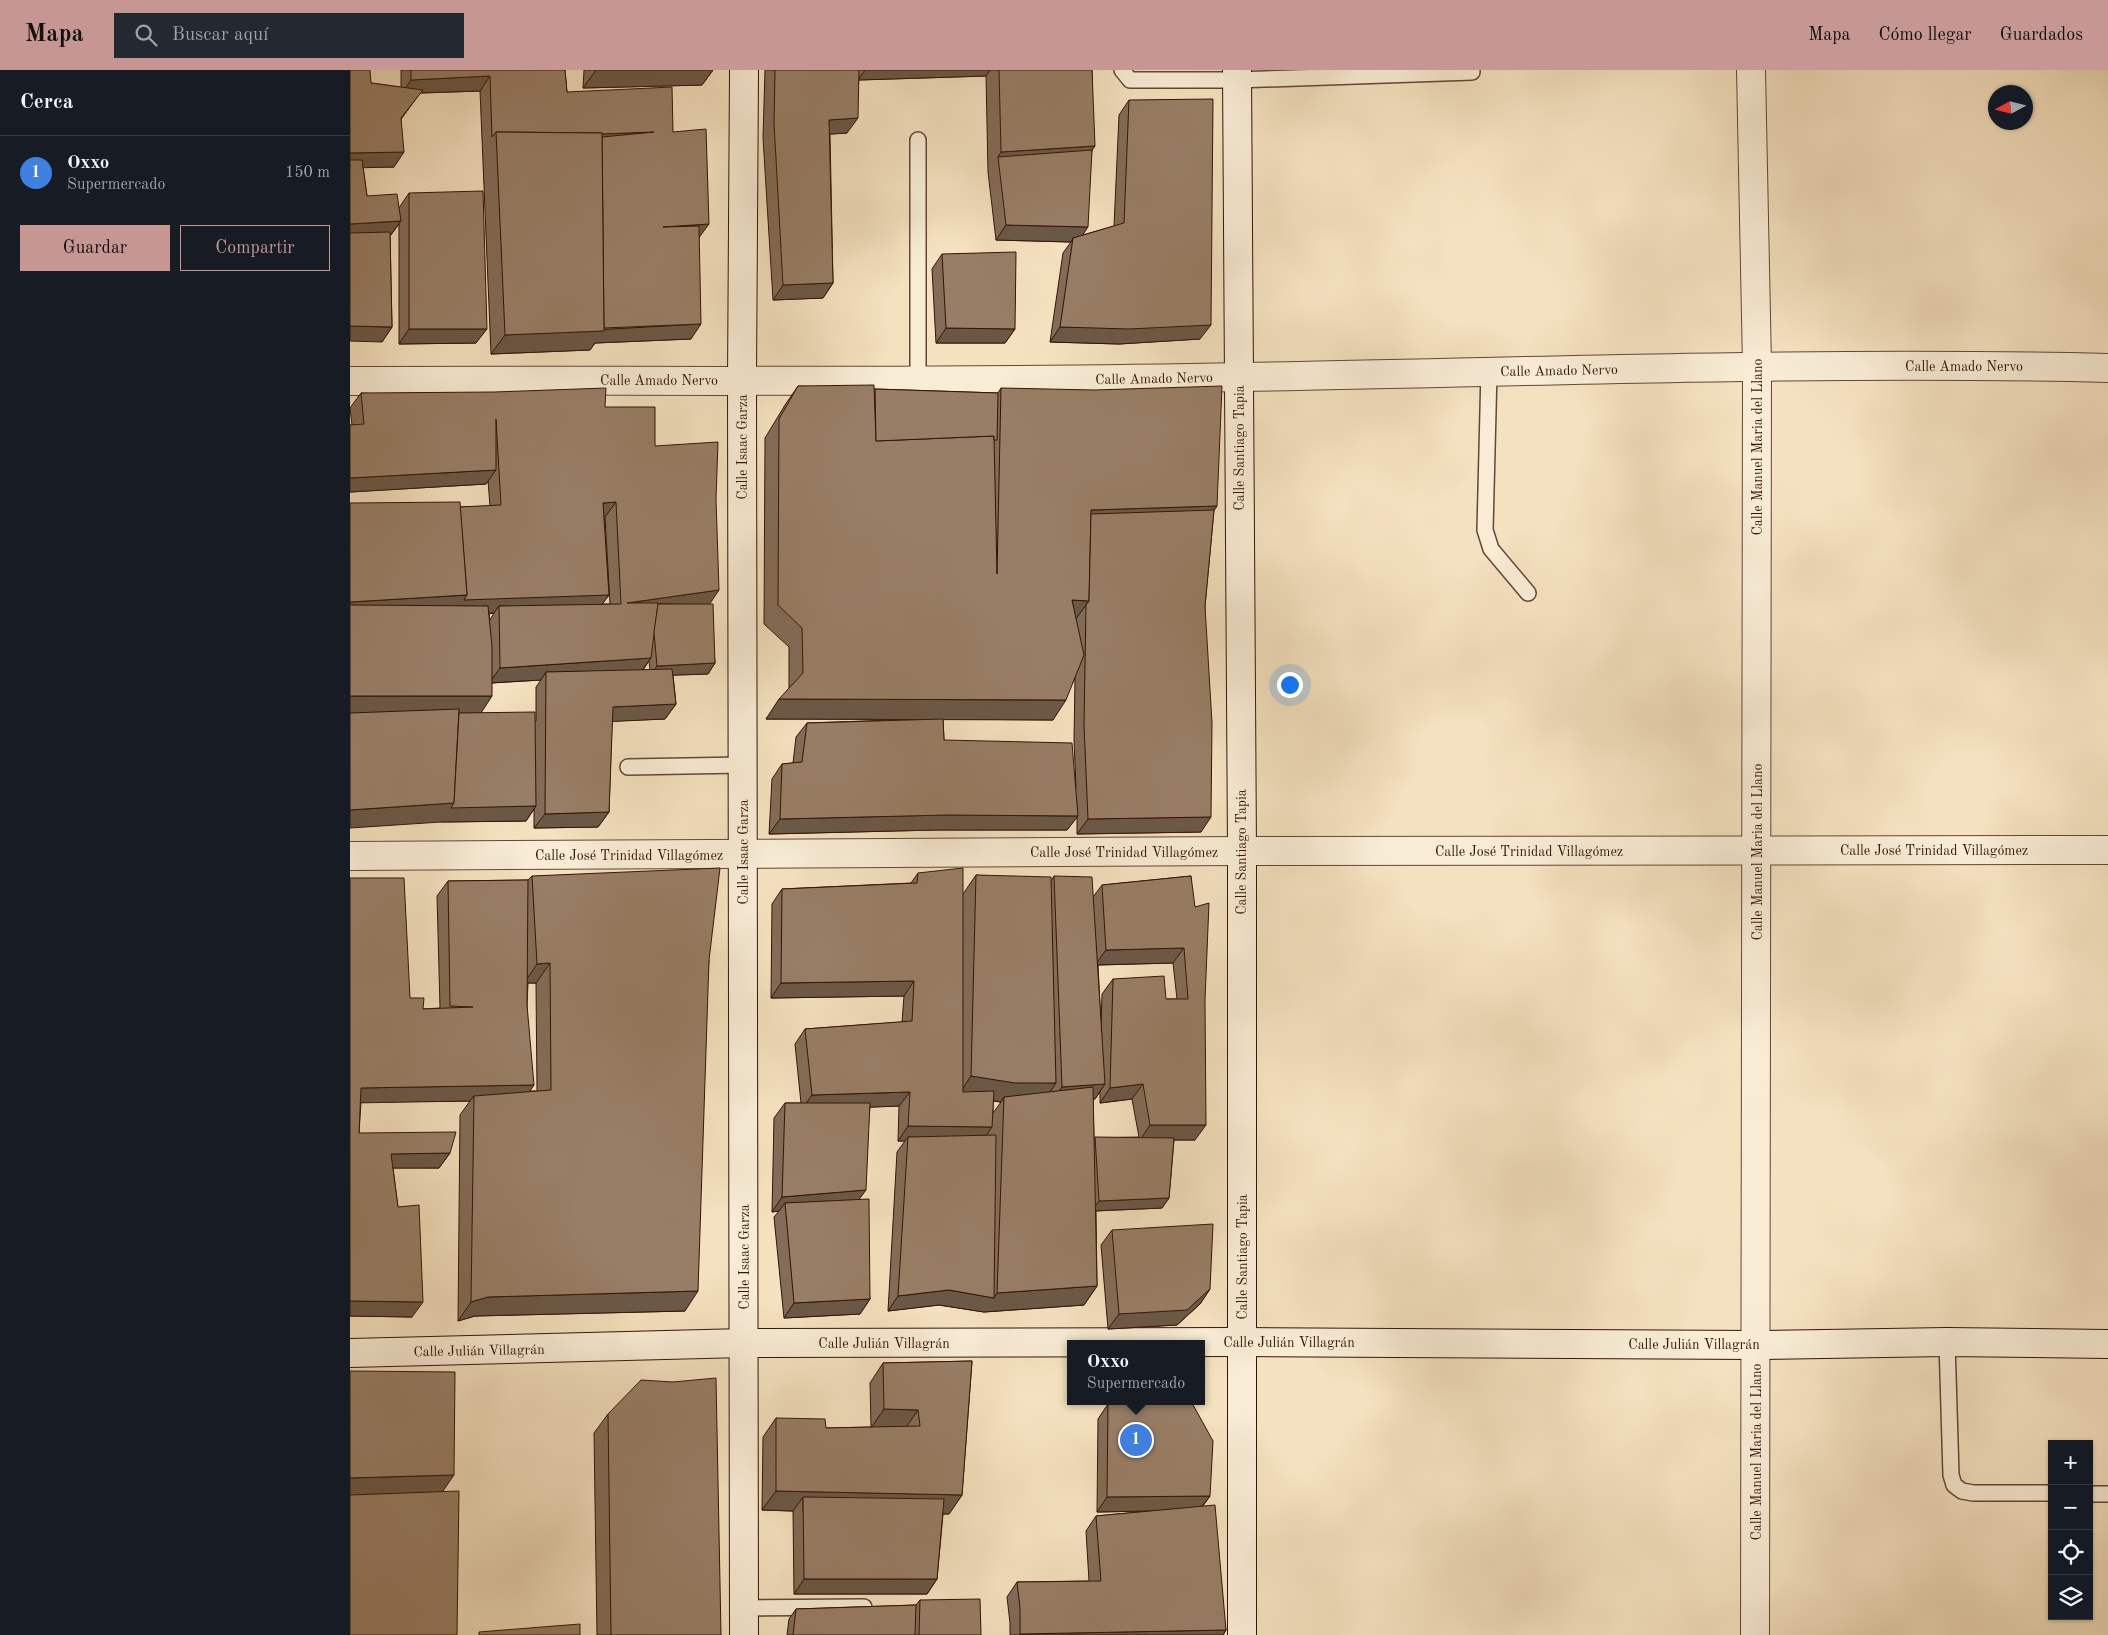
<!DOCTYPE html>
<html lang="es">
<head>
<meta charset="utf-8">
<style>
  :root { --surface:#171b24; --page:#242831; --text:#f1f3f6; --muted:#9ea1a6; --line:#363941; --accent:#c59692 }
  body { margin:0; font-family:"Old Standard TT",serif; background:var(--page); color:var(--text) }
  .controls { position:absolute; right:15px; bottom:15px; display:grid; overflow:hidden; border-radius:0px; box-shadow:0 1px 4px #0004 }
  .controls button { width:45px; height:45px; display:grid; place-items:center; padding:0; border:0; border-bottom:1px solid var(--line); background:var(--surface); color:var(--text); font:25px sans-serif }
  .compass { position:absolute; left:1638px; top:15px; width:45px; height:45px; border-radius:50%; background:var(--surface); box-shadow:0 1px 4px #0004; rotate:263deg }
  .you { position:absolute; left:939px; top:614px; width:18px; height:18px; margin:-12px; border:4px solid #fff; border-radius:50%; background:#1a73e8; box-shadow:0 0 0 8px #1a73e833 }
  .badge { display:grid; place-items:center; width:32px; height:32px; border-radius:50%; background:var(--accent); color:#fff; font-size:16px; font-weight:700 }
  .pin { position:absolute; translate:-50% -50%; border:2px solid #fff; box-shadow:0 1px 5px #0006 }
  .popup { position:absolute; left:717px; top:1270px; width:138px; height:65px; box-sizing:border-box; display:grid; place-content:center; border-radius:0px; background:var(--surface); filter:drop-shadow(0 1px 4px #0005); font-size:16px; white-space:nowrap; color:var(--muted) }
  .popup b { font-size:19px; color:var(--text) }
  .popup::after { content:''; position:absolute; left:50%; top:100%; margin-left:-10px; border:10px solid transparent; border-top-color:var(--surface) }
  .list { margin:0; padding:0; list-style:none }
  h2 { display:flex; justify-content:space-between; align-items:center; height:65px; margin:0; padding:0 20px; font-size:21px }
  h2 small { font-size:16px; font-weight:400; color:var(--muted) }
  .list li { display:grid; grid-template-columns:32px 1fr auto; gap:15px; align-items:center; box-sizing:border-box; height:75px; padding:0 20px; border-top:1px solid var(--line) }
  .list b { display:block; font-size:19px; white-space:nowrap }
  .list p { margin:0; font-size:16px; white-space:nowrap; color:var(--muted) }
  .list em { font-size:16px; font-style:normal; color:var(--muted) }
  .actions { display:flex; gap:10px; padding:15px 20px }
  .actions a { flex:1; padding:11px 0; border:1px solid var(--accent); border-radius:0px; text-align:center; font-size:18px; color:var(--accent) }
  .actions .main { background:var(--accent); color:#111 }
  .icon { flex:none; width:28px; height:28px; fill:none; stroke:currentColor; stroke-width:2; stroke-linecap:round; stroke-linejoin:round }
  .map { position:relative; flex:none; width:1758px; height:1565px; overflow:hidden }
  header { display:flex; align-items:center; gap:30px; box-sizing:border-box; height:70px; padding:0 25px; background:var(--accent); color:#111 }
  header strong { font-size:24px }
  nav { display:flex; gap:28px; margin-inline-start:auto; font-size:18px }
  .search { width:350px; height:45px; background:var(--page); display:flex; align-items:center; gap:12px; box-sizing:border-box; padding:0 18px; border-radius:0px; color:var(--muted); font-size:19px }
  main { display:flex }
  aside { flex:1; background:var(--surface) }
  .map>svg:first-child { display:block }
</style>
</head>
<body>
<header>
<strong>Mapa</strong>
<div class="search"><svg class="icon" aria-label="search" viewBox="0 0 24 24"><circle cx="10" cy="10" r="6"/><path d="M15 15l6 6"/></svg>Buscar aquí</div>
<nav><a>Mapa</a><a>Cómo llegar</a><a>Guardados</a></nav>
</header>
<main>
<aside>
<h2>Cerca<small></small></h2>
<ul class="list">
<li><span class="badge" style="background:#3f7fe0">1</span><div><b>Oxxo</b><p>Supermercado</p></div><em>150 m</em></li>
</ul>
<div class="actions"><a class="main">Guardar</a><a>Compartir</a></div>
</aside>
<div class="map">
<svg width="1758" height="1565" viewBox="0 0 1758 1565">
  <rect width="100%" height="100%" fill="#f4e1bf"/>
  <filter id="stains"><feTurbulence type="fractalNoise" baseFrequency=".004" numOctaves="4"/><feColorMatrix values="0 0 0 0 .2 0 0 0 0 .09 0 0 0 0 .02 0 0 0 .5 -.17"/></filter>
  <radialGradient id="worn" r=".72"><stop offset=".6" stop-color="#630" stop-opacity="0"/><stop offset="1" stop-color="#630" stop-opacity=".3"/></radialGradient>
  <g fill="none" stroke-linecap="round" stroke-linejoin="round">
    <defs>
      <g id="lane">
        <polyline points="772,0 780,10 887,10 1122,2"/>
        <polyline points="1139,301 1135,460 1141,479 1178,523"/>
        <polyline points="568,310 568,70"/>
        <polyline points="278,697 393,695"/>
        <polyline points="1597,1272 1601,1405 1604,1415 1612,1421 1623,1423 1702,1423"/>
        <polyline points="1739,1424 1758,1424"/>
        <polyline points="394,1538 514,1537"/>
      </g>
      <g id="street">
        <polyline points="1401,0 1407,296 1405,1565"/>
        <path d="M0,311C297,310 595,313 892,307C1181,302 1469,291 1758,298"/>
        <polyline points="0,786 892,781 1758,780"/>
      </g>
      <g id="secondary">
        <polyline points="887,0 892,781 892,1565"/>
        <polyline points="0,1283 394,1273 892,1272 1407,1275 1597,1272 1758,1274"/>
        <polyline points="394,1565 392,310 394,0"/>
      </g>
    </defs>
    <use href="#lane" stroke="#654634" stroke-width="18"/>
    <use href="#street" stroke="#654634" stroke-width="30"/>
    <use href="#secondary" stroke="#351306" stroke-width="30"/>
    <use href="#lane" stroke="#f8ecd5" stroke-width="15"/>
    <use href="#street" stroke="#f8ecd5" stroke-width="28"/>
    <use href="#secondary" stroke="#f8ecd5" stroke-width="28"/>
  </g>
  <g fill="#836c58" stroke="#351306" fill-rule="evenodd">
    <polygon points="0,0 21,13 51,17 51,0 215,0 217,22 323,62 349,168 341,269 245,273 240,280 141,284 130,21 70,23 51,49 44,97 13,97 17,126 49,138 59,123 126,273 49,274 49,154 40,166 42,257 32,272"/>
    <polygon points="234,0 363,0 352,15 233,18"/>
    <polygon points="415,0 742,0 742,80 733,165 764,156 769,45 779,30 850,269 769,274 700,272 713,183 721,172 646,170 638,102 636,6 509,10 497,63 480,64 483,213 473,228 423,230 413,68"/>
    <polygon points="592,184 665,259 655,273 586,273 582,199"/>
    <path d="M448,316L525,319L648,323L651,318L867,436L864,440L855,536L851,762L727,764V747L717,760H586L419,764L422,709L432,694L443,693L446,667L457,653L571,649H416L439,618V577L414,554L415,368L435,335ZM725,608L724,670L726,717L594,670L593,649L703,650Z"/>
    <path d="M11,323L255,337L305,376L360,534L365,593L358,604L323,605L326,634L315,649L262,651L259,742L248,757L184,758V739L176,751L91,752L110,437L140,436L138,411L136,414L0,422V355H2L0,338ZM254,447H255L260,534H252L259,525ZM144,543L140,550L139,544ZM299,591L300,600H293ZM191,610L186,617V651L130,643L142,613Z"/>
    <path d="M568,803L613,824L626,805L701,811L704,806L743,827L752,815L841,806L845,1070H824L819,1128L812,1138L746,1141L747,1216L734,1235L634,1242L589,1235L538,1241L547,1082L555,1071H548L549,1036L520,1037L509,1129L520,1229L510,1244L434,1248L424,1147L429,1141L422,1142L424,1048L435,1033H451L445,974L455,959L552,952L554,926L421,928L422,834L432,819L561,813ZM823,893L827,929H816L763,909L752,924L751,955L748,895ZM750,1022V1033L782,1029L789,1067L744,1068L743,1029H745ZM643,1031L651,1032L643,1043Z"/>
    <path d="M182,806L359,890L335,1241L125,1246L108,1251L110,1045L120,1031L11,1032L9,1063L100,1083L89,1098H43L62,1247L0,1246V808L60,928L73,939L90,938L87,826L98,811L178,810ZM178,913H186L187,1021H180L177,935Z"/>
    <polygon points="762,1160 860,1219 850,1234 827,1255 758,1259 751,1175"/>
    <polygon points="622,1291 612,1425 599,1444 593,1444 587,1509 577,1524 444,1524 443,1441 412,1440 413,1367 426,1348 476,1358 521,1357 520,1313 533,1293"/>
    <polygon points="758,1334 860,1426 853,1436 876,1560 873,1565 660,1565 660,1553 657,1527 667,1512 739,1511 736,1461 746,1446 799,1441 747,1442 748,1349"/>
    <polygon points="258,1344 371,1565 247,1565 244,1363"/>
    <polygon points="570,1530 631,1565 437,1565 439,1549 446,1539 566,1535"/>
  </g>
  <g fill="#6a5847" stroke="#351306">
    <polygon points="246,0 363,0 352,15 233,18"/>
    <polygon points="515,0 640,0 636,6 508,10"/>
    <polygon points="140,6 130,21 70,23 41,63 51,24 61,10"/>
    <polygon points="508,48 497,63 469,65 479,50"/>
    <polygon points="304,62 294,77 146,66"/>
    <polygon points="745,76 732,95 648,87 651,82"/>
    <polygon points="54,82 44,97 0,98 0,83"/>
    <polygon points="51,151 40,166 0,168 0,154"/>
    <polygon points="359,154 348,169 313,157"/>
    <polygon points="656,155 738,157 728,172 723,168 721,172 646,170"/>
    <polygon points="483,213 473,228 423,230 433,215"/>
    <polygon points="351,254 341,269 245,273 240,280 141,284 155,265"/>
    <polygon points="861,255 850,269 769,274 700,272 710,257"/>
    <polygon points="0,256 42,257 32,272 0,271"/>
    <polygon points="596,258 665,259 655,273 586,273"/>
    <polygon points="59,259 137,259 126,273 49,274"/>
    <polygon points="146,400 136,414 0,422 0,408"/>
    <polygon points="266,432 255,447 243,447 253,433"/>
    <polygon points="867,436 854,455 738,459 741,440"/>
    <polygon points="369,520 359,535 277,533"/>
    <polygon points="117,525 259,525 248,540 149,536 144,543 103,545 0,551 0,532"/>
    <polygon points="722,530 739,531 725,550"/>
    <polygon points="301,588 290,603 196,602 191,610 139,613 150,598"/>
    <polygon points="365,593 358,604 300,606 307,596"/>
    <polygon points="0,626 142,626 129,646 0,645"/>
    <polygon points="429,629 716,630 703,650 416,649"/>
    <polygon points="326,634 315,649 252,652 263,637"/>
    <polygon points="104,733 186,736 176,751 91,752 0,758 0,740"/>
    <polygon points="259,742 248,757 184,758 195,744"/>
    <polygon points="597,745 728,746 717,760 586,760 419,764 430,749"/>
    <polygon points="861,747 851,762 727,764 738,749"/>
    <polygon points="834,878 823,893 745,895 756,880"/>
    <polygon points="200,893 186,913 174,913 187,894"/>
    <polygon points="564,911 554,926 421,928 431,913"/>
    <polygon points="621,1006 706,1013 693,1033 654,1027 651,1032 608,1026"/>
    <polygon points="755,1014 745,1029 702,1031 712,1017"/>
    <polygon points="793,1014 782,1029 750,1033 760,1018"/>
    <polygon points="184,1015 174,1030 124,1026 120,1031 1,1033 11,1018"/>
    <polygon points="560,1022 549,1036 451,1040 462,1025"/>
    <polygon points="800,1055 856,1055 845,1070 790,1070"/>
    <polygon points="558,1056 642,1057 632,1072 558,1067 555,1071 548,1071"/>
    <polygon points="100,1083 89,1098 31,1098 41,1084"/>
    <polygon points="516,1120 505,1135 435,1133 429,1141 422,1142 432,1127"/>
    <polygon points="819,1128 812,1138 742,1141 749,1131"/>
    <polygon points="747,1216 734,1235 634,1242 589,1235 538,1241 548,1226 599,1220 644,1228 647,1223"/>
    <polygon points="860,1219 850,1234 827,1255 758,1259 769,1244"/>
    <polygon points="348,1221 335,1241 125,1246 108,1251 121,1232 138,1227"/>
    <polygon points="520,1229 510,1244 434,1248 444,1233"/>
    <polygon points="0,1231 73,1232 62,1247 0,1246"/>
    <polygon points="534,1339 568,1340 555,1359 521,1358"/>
    <polygon points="104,1405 91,1424 0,1427 0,1408"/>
    <polygon points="426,1421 612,1425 599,1444 453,1441 453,1427 443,1441 412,1440"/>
    <polygon points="860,1426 849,1440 747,1442 757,1427"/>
    <polygon points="454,1509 587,1509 577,1524 444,1524"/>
    <polygon points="876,1560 873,1565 669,1565 670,1564"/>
  </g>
  <g fill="#987e66" stroke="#351306">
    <polygon points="0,0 20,0 21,13 73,20 51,48 54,82 0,83"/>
    <polygon points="61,0 215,0 217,22 322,17 323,62 356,59 359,154 313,157 349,156 351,254 254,258 252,67 304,62 252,64 252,63 146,62 142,67 140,6 61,10"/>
    <polygon points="425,0 509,0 508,48 479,50 483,213 433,215 424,53"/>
    <polygon points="649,0 742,0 745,76 651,82"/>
    <polygon points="863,29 861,255 779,259 710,257 723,168 774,153 779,30"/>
    <polygon points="146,62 252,63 254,261 155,265"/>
    <polygon points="742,80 738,157 656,155 648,87"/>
    <polygon points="0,90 12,90 17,126 47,124 51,151 0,154"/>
    <polygon points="133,121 137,259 59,259 59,123"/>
    <polygon points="40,162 42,257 0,256 0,163"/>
    <polygon points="666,182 665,259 596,258 592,184"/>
    <polygon points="524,315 526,371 644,366 647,504 651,318 744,320 872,316 867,436 741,440 739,531 722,530 734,585 716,630 429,629 453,603 452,558 428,535 429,349 448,316"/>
    <polygon points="256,318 255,337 305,337 305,376 368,372 366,429 369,520 277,533 308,533 301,588 150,598 149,536 271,534 266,432 253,433 259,525 114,530 117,525 110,437 151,435 146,349 146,400 0,408 0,355 14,354 11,323 144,322"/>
    <polygon points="525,319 648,323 647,370 644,370 644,366 526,371"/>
    <polygon points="110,432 117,525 0,532 0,433"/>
    <polygon points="864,440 855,536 862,653 861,747 738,749 734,655 736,535 739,531 741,444"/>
    <polygon points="308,534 363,534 365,593 307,596 304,562"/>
    <polygon points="0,535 138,536 142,576 142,626 0,626"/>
    <polygon points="322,599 326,634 263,637 259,742 195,744 196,602"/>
    <polygon points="109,639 104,733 0,740 0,643"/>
    <polygon points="185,642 186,736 101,738 104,733 109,643"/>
    <polygon points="593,649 594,670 722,673 728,746 597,745 430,749 432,694 452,692 457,653"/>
    <polygon points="370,798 359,890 348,1221 138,1227 121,1232 124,1026 201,1020 200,893 187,894 182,806"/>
    <polygon points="613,798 613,1022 644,1021 642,1057 558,1056 560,1022 462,1025 455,959 562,951 564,911 431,913 432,819 567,813 568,803"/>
    <polygon points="626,805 701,807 706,1013 665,1013 621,1006"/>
    <polygon points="704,806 742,807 755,1014 712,1017"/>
    <polygon points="841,806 845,837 859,833 855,930 856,1055 800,1055 793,1014 760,1018 763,909 814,906 816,929 838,929 834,878 756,880 752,815"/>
    <polygon points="0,808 54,808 60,928 74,928 73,939 123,937 100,936 98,811 178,810 177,935 184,1015 11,1018 9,1063 106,1062 100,1083 41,1084 48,1137 69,1135 73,1232 0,1231"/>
    <polygon points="743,1017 747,1216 647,1223 654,1027"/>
    <polygon points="435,1033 520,1033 516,1120 432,1127"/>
    <polygon points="646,1065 644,1228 599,1220 548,1226 558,1067"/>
    <polygon points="745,1067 824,1068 819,1128 749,1131"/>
    <polygon points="519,1129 520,1229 444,1233 435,1133"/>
    <polygon points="863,1154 860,1219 837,1240 769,1244 762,1160"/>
    <polygon points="622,1291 612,1425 426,1421 426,1348 475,1349 476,1358 570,1356 568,1340 534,1339 533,1293"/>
    <polygon points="0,1301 105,1302 104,1405 0,1408"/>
    <polygon points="366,1308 371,1565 261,1565 258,1344 291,1310 323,1312"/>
    <polygon points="842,1333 863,1371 860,1426 757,1427 758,1334"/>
    <polygon points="109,1421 107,1565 0,1565 0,1425"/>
    <polygon points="453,1427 594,1429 587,1509 454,1509"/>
    <polygon points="865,1435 876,1560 670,1564 670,1538 667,1512 751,1511 746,1446"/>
    <polygon points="630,1529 631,1565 569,1565 570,1530"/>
    <polygon points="566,1535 565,1565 443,1565 446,1539"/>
    <polygon points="230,1554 230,1565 129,1565 129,1562"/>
  </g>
  <g text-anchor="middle" stroke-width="4.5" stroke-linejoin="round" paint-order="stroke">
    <g font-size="14" fill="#351306" stroke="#f8ecd5">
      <text x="1614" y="301">Calle Amado Nervo</text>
      <text transform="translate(1209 300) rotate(-1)" y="5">Calle Amado Nervo</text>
      <text transform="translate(804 308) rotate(-1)" y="5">Calle Amado Nervo</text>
      <text x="309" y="315">Calle Amado Nervo</text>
      <text transform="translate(392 377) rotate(-90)" y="5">Calle Isaac Garza</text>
      <text transform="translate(1407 377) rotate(-90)" y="5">Calle Manuel Maria del Llano</text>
      <text transform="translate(889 378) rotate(-90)" y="5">Calle Santiago Tapia</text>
      <text x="1584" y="785">Calle José Trinidad Villagómez</text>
      <text x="1179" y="786">Calle José Trinidad Villagómez</text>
      <text transform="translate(393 782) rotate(-90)" y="5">Calle Isaac Garza</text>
      <text x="774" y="787">Calle José Trinidad Villagómez</text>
      <text transform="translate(891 782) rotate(-90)" y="5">Calle Santiago Tapia</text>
      <text transform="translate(1407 782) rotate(-90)" y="5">Calle Manuel Maria del Llano</text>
      <text x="279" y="790">Calle José Trinidad Villagómez</text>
      <text transform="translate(394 1187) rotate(-90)" y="5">Calle Isaac Garza</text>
      <text transform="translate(892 1187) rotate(-90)" y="5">Calle Santiago Tapia</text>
      <text x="939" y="1277">Calle Julián Villagrán</text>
      <text x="534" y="1278">Calle Julián Villagrán</text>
      <text x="1344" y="1279">Calle Julián Villagrán</text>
      <text transform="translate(129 1280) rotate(-1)" y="5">Calle Julián Villagrán</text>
      <text transform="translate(1406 1382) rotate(-90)" y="5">Calle Manuel Maria del Llano</text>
    </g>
  </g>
  <rect width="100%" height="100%" filter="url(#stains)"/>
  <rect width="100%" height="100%" fill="url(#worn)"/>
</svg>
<div class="controls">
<button>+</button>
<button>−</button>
<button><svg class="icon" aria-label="locate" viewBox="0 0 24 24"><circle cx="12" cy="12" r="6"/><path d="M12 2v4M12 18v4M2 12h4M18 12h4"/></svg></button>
<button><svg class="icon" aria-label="layers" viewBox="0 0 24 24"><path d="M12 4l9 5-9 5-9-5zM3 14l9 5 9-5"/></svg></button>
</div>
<svg class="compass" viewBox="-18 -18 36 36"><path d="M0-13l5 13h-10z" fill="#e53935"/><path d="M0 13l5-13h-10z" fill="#9ea1a6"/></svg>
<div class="you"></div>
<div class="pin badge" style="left:786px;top:1370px;background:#3f7fe0">1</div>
<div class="popup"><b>Oxxo</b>Supermercado</div>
</div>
</main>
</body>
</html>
